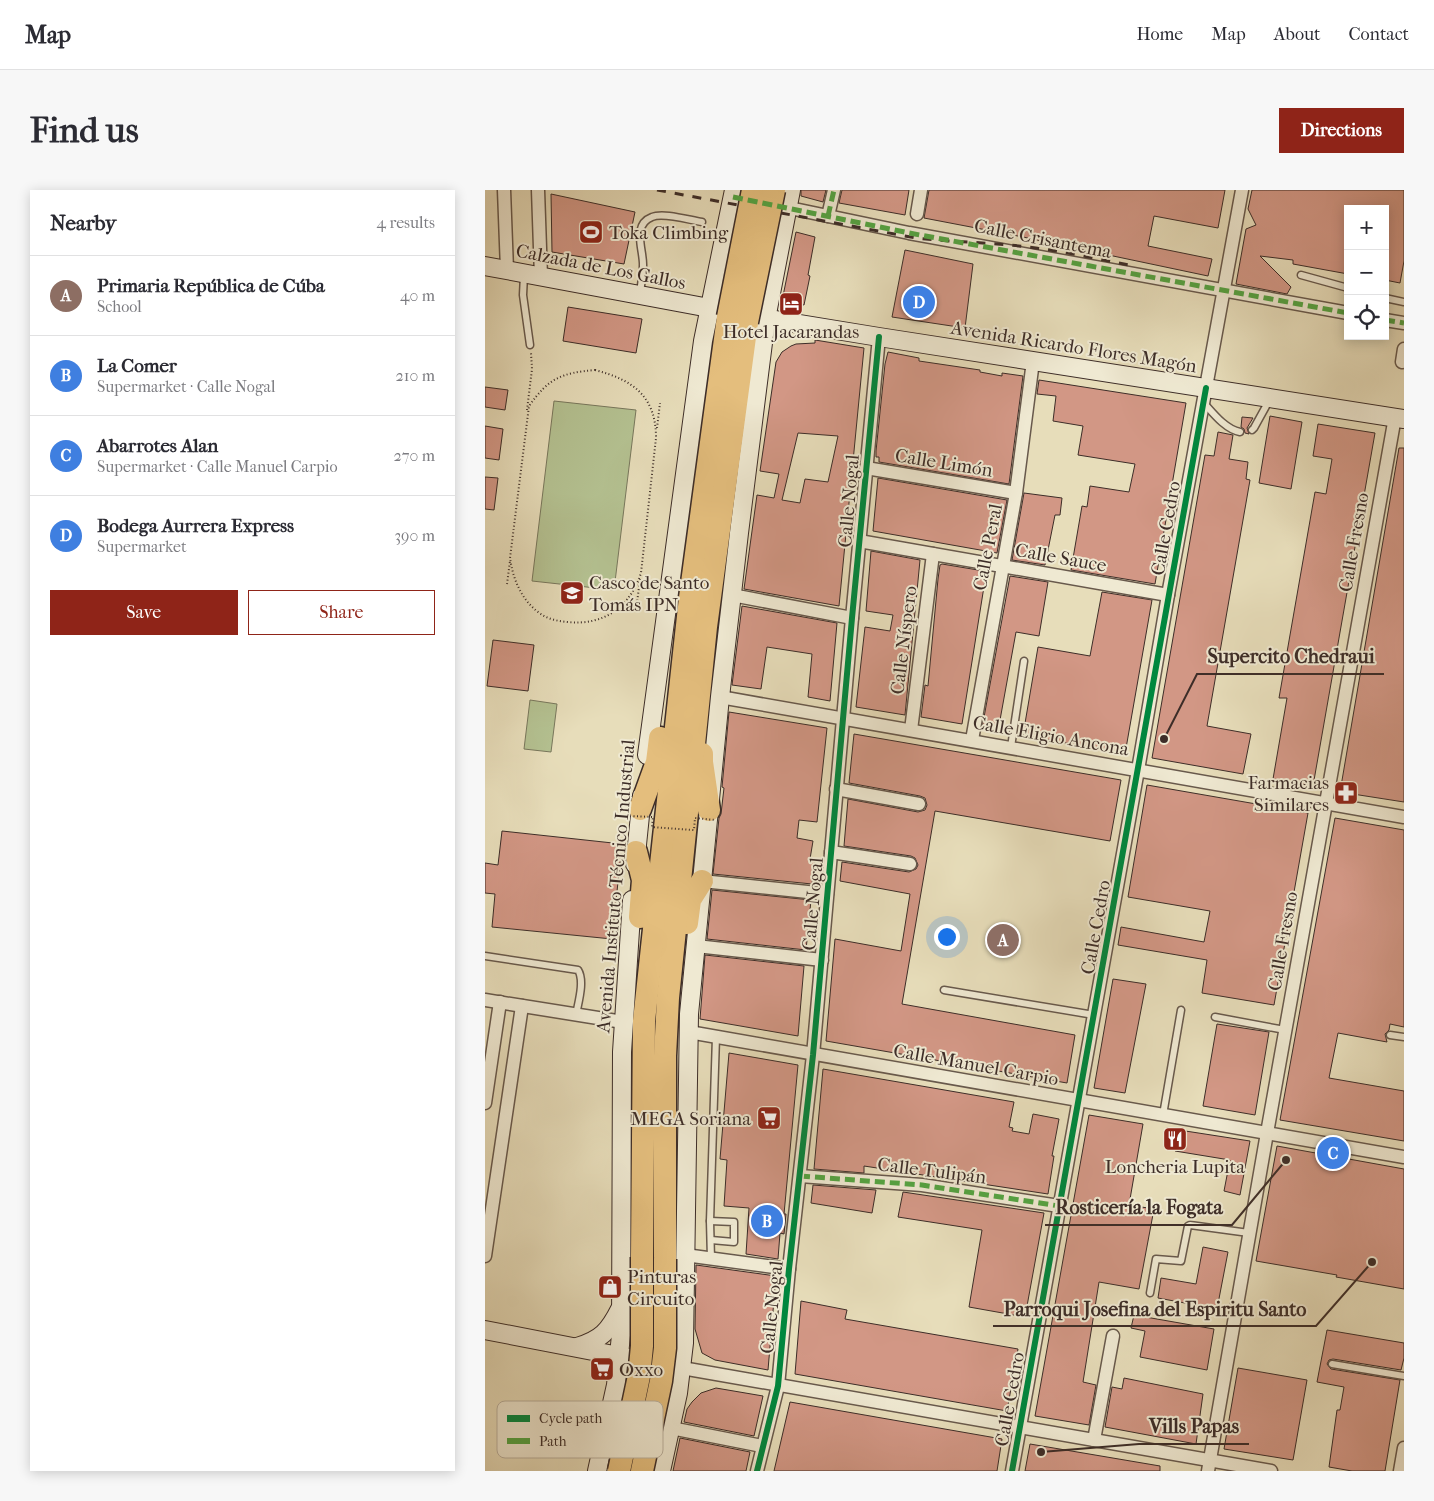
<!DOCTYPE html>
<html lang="en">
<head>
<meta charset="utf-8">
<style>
  :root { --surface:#fff; --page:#f7f7f7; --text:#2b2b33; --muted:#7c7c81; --line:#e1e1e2; --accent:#8f2418 }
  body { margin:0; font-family:"IM FELL French Canon",serif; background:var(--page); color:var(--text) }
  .controls { position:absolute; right:15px; top:15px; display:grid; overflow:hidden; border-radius:0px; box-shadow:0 2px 12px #0003 }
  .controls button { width:45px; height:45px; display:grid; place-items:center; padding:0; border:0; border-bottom:1px solid var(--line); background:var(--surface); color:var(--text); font:25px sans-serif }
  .you { position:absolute; left:461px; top:746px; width:18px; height:18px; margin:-12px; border:4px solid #fff; border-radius:50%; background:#1a73e8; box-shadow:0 0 0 8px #1a73e833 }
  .badge { display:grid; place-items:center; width:32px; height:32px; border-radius:50%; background:var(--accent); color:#fff; font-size:16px; font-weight:700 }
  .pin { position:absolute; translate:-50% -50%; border:2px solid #fff; box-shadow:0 1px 5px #0006 }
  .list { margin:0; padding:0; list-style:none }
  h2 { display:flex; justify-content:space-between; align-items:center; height:65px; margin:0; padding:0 20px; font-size:21px }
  h2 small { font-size:16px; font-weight:400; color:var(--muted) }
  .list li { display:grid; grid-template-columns:32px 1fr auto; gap:15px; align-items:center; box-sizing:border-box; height:80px; padding:0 20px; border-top:1px solid var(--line) }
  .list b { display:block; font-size:19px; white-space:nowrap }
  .list p { margin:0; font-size:16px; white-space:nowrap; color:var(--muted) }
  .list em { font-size:16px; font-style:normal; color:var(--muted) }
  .actions { display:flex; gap:10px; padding:15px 20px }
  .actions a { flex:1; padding:11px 0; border:1px solid var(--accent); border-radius:0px; text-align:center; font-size:18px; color:var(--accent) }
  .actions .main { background:var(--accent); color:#fff }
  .icon { flex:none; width:28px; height:28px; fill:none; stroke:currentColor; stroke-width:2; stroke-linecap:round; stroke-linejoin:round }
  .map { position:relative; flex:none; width:919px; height:1281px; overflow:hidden; border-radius:0px }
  header { display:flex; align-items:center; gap:30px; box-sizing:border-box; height:70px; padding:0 25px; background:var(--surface); border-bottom:1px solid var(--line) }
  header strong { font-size:24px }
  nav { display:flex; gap:28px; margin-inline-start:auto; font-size:18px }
  .intro { display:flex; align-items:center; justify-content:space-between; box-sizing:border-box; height:120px; padding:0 30px }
  h1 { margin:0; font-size:35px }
  .button { padding:12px 22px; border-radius:0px; background:var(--accent); color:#fff; font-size:18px; font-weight:700 }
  main { display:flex; gap:30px; padding:0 30px }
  aside { flex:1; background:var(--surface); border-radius:0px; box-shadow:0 2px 12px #0003 }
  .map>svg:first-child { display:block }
</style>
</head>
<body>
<header>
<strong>Map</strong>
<nav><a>Home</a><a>Map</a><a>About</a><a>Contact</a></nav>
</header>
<div class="intro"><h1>Find us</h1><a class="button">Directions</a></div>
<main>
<aside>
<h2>Nearby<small>4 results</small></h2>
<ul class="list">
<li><span class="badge" style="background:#8d6e63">A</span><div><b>Primaria República de Cúba</b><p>School</p></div><em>40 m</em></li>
<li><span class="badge" style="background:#3f7fe0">B</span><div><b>La Comer</b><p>Supermarket · Calle Nogal</p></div><em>210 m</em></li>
<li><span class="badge" style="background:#3f7fe0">C</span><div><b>Abarrotes Alan</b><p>Supermarket · Calle Manuel Carpio</p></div><em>270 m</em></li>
<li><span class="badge" style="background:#3f7fe0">D</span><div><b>Bodega Aurrera Express</b><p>Supermarket</p></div><em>390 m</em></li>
</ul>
<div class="actions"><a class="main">Save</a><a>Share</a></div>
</aside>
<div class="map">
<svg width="919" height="1281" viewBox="0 0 919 1281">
  <rect width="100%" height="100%" fill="#e7ddba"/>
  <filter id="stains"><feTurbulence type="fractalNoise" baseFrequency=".004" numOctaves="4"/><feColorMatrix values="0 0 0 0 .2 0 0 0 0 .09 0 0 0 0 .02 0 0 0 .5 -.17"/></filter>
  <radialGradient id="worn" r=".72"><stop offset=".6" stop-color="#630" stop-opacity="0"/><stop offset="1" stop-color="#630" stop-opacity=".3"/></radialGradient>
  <g fill="#b4c191" stroke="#78775c">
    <polygon points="69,211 151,220 129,400 47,391"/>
    <polygon points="45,510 72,514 66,562 39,559"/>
  </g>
  <g fill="#d29785" stroke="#3d2d28" fill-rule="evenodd">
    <polygon points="316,0 341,0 338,12 316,6"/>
    <polygon points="357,0 424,0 420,25 354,13"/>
    <polygon points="444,0 740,0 733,38 669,26 663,56 727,69 723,86 538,47 439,28"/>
    <polygon points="767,0 919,0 919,71 915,93 900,90 900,19 863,19 863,84 808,74 808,70 775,66 806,97 802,104 751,94 761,39 771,35 763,19"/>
    <polygon points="66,4 150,22 139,74 67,62"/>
    <polygon points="311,42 330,47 323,85 325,86 319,115 297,111"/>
    <polygon points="420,60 488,74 480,138 407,127"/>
    <polygon points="83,117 157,129 151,163 78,151"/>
    <path d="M330,150L379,158L354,416L259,399L272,305L289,308L294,284L275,281L291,172L297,162L306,156L311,154L330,153ZM313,243L353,246L343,292L320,289L315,313L297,310Z"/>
    <polygon points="403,162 434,168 434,171 495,180 495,182 517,186 517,183 538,186 524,294 394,272 394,267 391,267 391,261 400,174"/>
    <polygon points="554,190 701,213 670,394 586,380 597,316 602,317 605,296 644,302 650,274 593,265 598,236 568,231 571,206 552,204"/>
    <polygon points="0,197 23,200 20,220 0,217"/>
    <polygon points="785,226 817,232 806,299 774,293"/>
    <polygon points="757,227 768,228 762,238 764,244 760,243 759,239 756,237"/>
    <polygon points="833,234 890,243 828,596 788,589 802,508 794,508 830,302 841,304 847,269 828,266"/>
    <polygon points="0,236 18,239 14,270 0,268"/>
    <polygon points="733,242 748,245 744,269 763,272 761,289 765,290 722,536 766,544 758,584 667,568 720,265 729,266"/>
    <polygon points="914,258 919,258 919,612 855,602"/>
    <polygon points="0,287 13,288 9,320 0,319"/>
    <polygon points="393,288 522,310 512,363 388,341"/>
    <polygon points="539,303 577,308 575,325 570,325 560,375 527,370"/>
    <polygon points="386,361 435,370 420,525 371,517 380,437 405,441 408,425 381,421"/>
    <polygon points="457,374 499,381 501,384 477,534 436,527 440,495 443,496 453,389 455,375"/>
    <polygon points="525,386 563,392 554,446 531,442 513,541 497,538"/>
    <polygon points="617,402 667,410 640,564 538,545 553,457 605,466"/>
    <polygon points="257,416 352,433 345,511 323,507 327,464 282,457 276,499 247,495"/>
    <polygon points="8,450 49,455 43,501 2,496"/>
    <polygon points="244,522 342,538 332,632 314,630 312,648 328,651 325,669 330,670 327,694 228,684 234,628 236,624 239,598 237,597"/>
    <polygon points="369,544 636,590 625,651 450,621 417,814 590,845 582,893 341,851 350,749 416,761 425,704 355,691 357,672 424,682 431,679 433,675 430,668 426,666 359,656 363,609 433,622 440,620 442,615 440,608 435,606 364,593"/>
    <polygon points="662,595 823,623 789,815 717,803 722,770 633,755 636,737 719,752 725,721 643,707"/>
    <polygon points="850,628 919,640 919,837 905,834 904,840 900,844 902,852 853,843 844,888 919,901 919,951 795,930"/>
    <polygon points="17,641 137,654 127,749 7,737 10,704 0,703 0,673 13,675"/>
    <polygon points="227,700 326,710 321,760 222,749"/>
    <polygon points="220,765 319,776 313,846 215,829"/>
    <polygon points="628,789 661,794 640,903 609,898"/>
    <polygon points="732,834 784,842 770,925 718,916"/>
    <polygon points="244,863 313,875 299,1024 301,1024 299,1044 295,1043 293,1069 261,1064 264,1018 239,1016 242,970 235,969"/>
    <polygon points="338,879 529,912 524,937 528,938 527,941 544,944 548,924 574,929 567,966 569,966 563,1004 379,976 379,983 329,979"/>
    <polygon points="604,925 658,934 644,1015 669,1019 654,1099 614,1092 598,1192 611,1195 604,1235 550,1226"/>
    <polygon points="694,940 765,951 755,1005 739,1001 745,970 690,961"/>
    <polygon points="792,956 919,979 919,1099 851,1087 852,1085 771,1071"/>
    <polygon points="328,995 391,1000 387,1023 326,1013"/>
    <polygon points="418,1002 559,1023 540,1127 484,1117 497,1040 413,1027"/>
    <polygon points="718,1057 743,1062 732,1119 673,1108 676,1088 711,1094"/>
    <polygon points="211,1075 291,1086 283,1180 230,1170 217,1163 210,1139"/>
    <polygon points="316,1111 362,1120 360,1129 533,1159 522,1221 310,1184"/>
    <polygon points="649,1125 729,1139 722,1180 655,1167 660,1141 646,1138"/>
    <polygon points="842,1140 919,1153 919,1168 916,1180 848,1169 844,1170 842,1174 846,1179 915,1190 900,1281 867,1281 844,1277 852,1220 855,1220 859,1197 832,1192"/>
    <polygon points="753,1178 822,1190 808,1270 739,1259"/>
    <polygon points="639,1188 718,1204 711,1254 620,1237 627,1197 637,1199"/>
    <polygon points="231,1198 278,1206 269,1246 199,1232 202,1219 207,1212 216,1203"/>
    <polygon points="305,1212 517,1249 512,1281 289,1281"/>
    <polygon points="195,1248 265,1262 261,1281 188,1281"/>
    <polygon points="545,1254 675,1276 675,1281 540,1281"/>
  </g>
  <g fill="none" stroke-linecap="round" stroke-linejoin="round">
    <defs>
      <g id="lane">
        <polyline points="39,85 38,105 45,155"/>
        <polyline points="816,85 863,98"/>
        <path d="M155,103C156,94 158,85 158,76C159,61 146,35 167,27C178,22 204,30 217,32"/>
        <polyline points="900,108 919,112"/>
        <path d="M718,212C728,223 740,239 755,242"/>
        <polyline points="767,240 769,238 785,209"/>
        <polyline points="526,557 539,471"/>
        <path d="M0,766L93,780C100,791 93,813 91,825"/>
        <polyline points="459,800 609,825"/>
        <polyline points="730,827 800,840"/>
        <polyline points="905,845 919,847"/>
        <polyline points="678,925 696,820"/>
        <polyline points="225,1031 249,1032 249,1052 226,1050"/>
        <polyline points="226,1069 225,1031 231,847"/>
        <polyline points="665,1103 671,1069 696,1071 703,1036 705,1035 764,1043"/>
        <polyline points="847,1174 919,1186"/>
      </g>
      <g id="street">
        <polyline points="19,0 22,80"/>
        <polyline points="53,0 56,87"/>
        <polyline points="295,16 424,43 863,123"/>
        <polyline points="432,24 436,0"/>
        <polyline points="343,26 349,0"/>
        <polyline points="900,130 919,133"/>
        <polyline points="917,172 919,159"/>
        <polyline points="381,278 531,303"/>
        <polyline points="374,351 683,405"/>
        <polyline points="247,405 367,428"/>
        <polyline points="235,507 919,627"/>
        <polyline points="426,540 448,364"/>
        <polyline points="487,550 531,303 548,171"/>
        <polyline points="351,599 434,614"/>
        <polyline points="346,662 425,674"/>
        <polyline points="217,691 342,704"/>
        <polyline points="211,756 337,770"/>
        <polyline points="0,810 138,832"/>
        <polyline points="204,842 919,967"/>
        <polyline points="0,913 15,812"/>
        <polyline points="315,986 437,995 574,1016"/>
        <polyline points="200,1065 304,1079"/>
        <polyline points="0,1066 37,816"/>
        <polyline points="197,1178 786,1281"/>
        <polyline points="186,1238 277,1256"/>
        <polyline points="609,1250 628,1146"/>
        <polyline points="272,1281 293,1196 304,1079 328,865 367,428 394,147"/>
        <polyline points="527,1281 653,580 683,405 757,0"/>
        <polyline points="723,1281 782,943 910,227"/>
        <polyline points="915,1281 919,1258"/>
      </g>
      <g id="secondary">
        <polyline points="0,76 235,120"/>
        <polyline points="271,127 394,147 919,229"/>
        <polyline points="162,565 218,151 249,0"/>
        <polyline points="150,674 157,606"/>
        <polyline points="0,1140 144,1168"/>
        <path d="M92,1157C116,1150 124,1141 135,1119"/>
        <polyline points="112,1281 131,1195 136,1145 137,862 147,710"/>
        <polyline points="176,1281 193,1203 199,1153 204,824 235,507 254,343 281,129 306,0"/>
      </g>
      <g id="highway">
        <polyline points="217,564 217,572 224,620"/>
        <polyline points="155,619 172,572 175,548"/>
        <polyline points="151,662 158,690 155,727"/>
        <polyline points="202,733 205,710 217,691"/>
        <polyline points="157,1067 159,831 205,408 243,127"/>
        <polyline points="180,1069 180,866 183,808 221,437 262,132"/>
      </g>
    </defs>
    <use href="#lane" stroke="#68594c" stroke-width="9"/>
    <use href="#street" stroke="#68594c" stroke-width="15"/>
    <use href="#secondary" stroke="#3d2d28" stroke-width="20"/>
    <use href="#highway" stroke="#3d2d28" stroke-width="25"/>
    <g stroke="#3d2d28" stroke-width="2" stroke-dasharray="1 2.5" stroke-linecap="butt">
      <path d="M110,180C148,190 171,206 171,248L156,383C145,417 119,436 82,432C72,431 62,429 53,422C36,409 28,389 25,368L44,216C64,188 76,183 110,180Z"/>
      <polyline points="42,220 47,179 46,163"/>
      <polyline points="172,238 175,213"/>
      <polyline points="22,394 25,371"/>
      <polyline points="151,421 155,389"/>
    </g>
    <use href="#lane" stroke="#efe9d2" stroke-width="6"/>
    <use href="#street" stroke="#efe9d2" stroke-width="12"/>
    <use href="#secondary" stroke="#efe9d2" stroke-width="18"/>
    <use href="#highway" stroke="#e4be7d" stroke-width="22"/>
    <path stroke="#3d2d28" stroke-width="3" stroke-dasharray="9 9" stroke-linecap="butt" d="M172,0L431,48C458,51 485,52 512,54C558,57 604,67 649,76"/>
    <defs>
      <g id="highway-bridge">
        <polyline points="243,127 268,0"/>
        <polyline points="262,132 289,0"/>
        <polyline points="134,1281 154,1186 157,1156 157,1067"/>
        <polyline points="157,1281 176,1191 180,1158 180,1069"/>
      </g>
    </defs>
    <use href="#highway-bridge" stroke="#3d2d28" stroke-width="25" stroke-linecap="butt"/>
    <polyline stroke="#3d2d28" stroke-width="2" stroke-dasharray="1 2.5" stroke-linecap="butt" points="145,626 168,627 167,637 209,640 210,628 230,630"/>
    <use href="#highway-bridge" stroke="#e4be7d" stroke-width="22"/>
    <g stroke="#54a442" stroke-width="5" stroke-dasharray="10 5" stroke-linecap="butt">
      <polyline points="248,7 424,43 863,123"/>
      <polyline points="343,26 349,0"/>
      <polyline points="900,130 919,133"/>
      <polyline points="315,986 437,995 574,1016"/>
    </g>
    <defs>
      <g id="cycleway">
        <polyline points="272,1281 293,1196 304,1079 328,865 367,428 394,147"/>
        <polyline points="527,1281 721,198"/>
      </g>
    </defs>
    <use href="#cycleway" stroke="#efe9d2" stroke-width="9"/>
    <use href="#cycleway" stroke="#00873e" stroke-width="6"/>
  </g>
  <defs>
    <symbol id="stadium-square" viewBox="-11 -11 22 22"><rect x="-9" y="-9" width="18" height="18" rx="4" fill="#8f2418" stroke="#efe9d2"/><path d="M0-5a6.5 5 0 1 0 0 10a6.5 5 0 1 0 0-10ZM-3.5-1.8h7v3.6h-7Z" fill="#fff"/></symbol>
    <symbol id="hotel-square" viewBox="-11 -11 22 22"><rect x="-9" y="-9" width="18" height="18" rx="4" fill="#8f2418" stroke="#efe9d2"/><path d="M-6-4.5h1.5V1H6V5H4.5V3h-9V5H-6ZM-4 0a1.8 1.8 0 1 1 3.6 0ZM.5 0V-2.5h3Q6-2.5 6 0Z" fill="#fff"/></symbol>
    <symbol id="university-square" viewBox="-11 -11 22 22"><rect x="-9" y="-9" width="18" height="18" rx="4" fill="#8f2418" stroke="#efe9d2"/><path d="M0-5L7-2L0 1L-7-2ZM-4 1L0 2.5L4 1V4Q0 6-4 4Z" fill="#fff"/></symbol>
    <symbol id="pharmacy-square" viewBox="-11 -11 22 22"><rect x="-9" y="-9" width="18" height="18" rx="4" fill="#8f2418" stroke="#efe9d2"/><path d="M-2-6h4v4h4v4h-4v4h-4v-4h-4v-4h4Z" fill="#fff"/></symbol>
    <symbol id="supermarket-square" viewBox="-11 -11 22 22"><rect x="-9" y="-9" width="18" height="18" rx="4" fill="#8f2418" stroke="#efe9d2"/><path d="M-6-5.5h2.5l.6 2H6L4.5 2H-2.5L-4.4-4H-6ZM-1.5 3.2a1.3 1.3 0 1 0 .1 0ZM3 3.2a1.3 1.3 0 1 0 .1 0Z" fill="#fff"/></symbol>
    <symbol id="restaurant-square" viewBox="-11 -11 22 22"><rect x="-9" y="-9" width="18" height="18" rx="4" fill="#8f2418" stroke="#efe9d2"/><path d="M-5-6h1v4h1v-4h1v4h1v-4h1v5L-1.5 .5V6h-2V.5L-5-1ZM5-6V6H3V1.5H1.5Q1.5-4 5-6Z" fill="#fff"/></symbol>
    <symbol id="shop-square" viewBox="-11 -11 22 22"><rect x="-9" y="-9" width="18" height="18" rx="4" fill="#8f2418" stroke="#efe9d2"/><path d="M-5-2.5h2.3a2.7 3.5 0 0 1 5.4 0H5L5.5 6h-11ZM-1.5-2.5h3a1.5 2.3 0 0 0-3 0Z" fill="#fff"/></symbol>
  </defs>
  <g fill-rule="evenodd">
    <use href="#stadium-square" x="92" y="28" width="28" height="28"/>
    <use href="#hotel-square" x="292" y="100" width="28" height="28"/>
    <use href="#university-square" x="73" y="389" width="28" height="28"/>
    <use href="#pharmacy-square" x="847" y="589" width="28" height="28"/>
    <use href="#supermarket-square" x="270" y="914" width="28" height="28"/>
    <use href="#restaurant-square" x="676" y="935" width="28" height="28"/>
    <use href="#shop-square" x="111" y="1083" width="28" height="28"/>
    <use href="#supermarket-square" x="103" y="1165" width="28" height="28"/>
  </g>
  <g text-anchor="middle" stroke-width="4" stroke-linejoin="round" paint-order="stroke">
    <g font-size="19" fill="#3d2d28" stroke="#efe9d2" text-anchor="start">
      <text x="124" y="49">Toka Climbing</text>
      <text x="306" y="148" text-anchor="middle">Hotel Jacarandas</text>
      <text x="104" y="399">Casco de Santo<tspan x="104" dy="22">Tomás IPN</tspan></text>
      <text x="844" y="599" text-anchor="end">Farmacias<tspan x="844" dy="22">Similares</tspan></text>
      <text x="266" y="935" text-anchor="end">MEGA Soriana</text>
      <text x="690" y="983" text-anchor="middle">Loncheria Lupita</text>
      <text x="142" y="1093">Pinturas<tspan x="142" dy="22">Circuito</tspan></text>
      <text x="134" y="1186">Oxxo</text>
    </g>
    <g font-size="19" fill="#3d2d28" stroke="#efe9d2">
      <text transform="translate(558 48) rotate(11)" y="7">Calle Crisantema</text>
      <text transform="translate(116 76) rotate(11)" y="7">Calzada de Los Gallos</text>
      <text transform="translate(589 156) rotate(9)" y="7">Avenida Ricardo Flores Magón</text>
      <text transform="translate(459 272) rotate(9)" y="7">Calle Limón</text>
      <text transform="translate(363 311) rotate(-85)" y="7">Calle Nogal</text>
      <text transform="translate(680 338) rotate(-80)" y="7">Calle Cedro</text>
      <text transform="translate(868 352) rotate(-80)" y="7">Calle Fresno</text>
      <text transform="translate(502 357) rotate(-79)" y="7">Calle Peral</text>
      <text transform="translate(576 367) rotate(10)" y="7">Calle Sauce</text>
      <text transform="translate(418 450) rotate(-83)" y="7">Calle Níspero</text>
      <text transform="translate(566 545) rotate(10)" y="7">Calle Eligio Ancona</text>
      <text transform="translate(130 696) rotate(-85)" y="7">Avenida Instituto Técnico Industrial</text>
      <text transform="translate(327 714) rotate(-85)" y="7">Calle Nogal</text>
      <text transform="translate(610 737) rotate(-80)" y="7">Calle Cedro</text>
      <text transform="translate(797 751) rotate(-80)" y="7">Calle Fresno</text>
      <text transform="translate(491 874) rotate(10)" y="7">Calle Manuel Carpio</text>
      <text transform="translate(447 980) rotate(7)" y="7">Calle Tulipán</text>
      <text transform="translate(286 1117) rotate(-84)" y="7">Calle Nogal</text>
      <text transform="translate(524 1209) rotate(-80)" y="7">Calle Cedro</text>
    </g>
  </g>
  <rect x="12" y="1211" width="166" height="57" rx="8" fill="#efe9d2" stroke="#bab19f" stroke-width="1"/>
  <rect x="22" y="1225" width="23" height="7" fill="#00873e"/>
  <rect x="22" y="1248" width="23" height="6" fill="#54a442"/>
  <g font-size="14" fill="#3d2d28">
    <text x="54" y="1233">Cycle path</text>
    <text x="54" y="1256">Path</text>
  </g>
  <path fill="none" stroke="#3d2d28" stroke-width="2" d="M679 549L712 484H899M801 970L747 1035H560M887 1072L831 1136H508M556 1262L654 1254H764"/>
  <g fill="#3d2d28" stroke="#efe9d2" stroke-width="2">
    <circle cx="679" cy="549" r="5"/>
    <circle cx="801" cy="970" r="5"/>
    <circle cx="887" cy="1072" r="5"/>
    <circle cx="556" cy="1262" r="5"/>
  </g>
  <g font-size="20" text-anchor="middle" font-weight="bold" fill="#3d2d28" stroke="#efe9d2" stroke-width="4" stroke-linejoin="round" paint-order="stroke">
    <text x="806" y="473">Supercito Chedraui</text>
    <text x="654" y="1024">Rosticería la Fogata</text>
    <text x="670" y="1126">Parroqui Josefina del Espiritu Santo</text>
    <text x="709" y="1243">Vills Papas</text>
  </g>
  <rect width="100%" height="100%" filter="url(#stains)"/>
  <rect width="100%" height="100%" fill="url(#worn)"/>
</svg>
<div class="controls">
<button>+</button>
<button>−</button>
<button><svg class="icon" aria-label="locate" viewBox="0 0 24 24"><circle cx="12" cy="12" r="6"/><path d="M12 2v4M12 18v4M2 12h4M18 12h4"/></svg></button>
</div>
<div class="you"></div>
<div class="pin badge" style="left:518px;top:750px;background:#8d6e63">A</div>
<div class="pin badge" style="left:282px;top:1031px;background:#3f7fe0">B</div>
<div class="pin badge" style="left:848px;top:963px;background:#3f7fe0">C</div>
<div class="pin badge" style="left:434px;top:112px;background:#3f7fe0">D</div>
</div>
</main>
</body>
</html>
